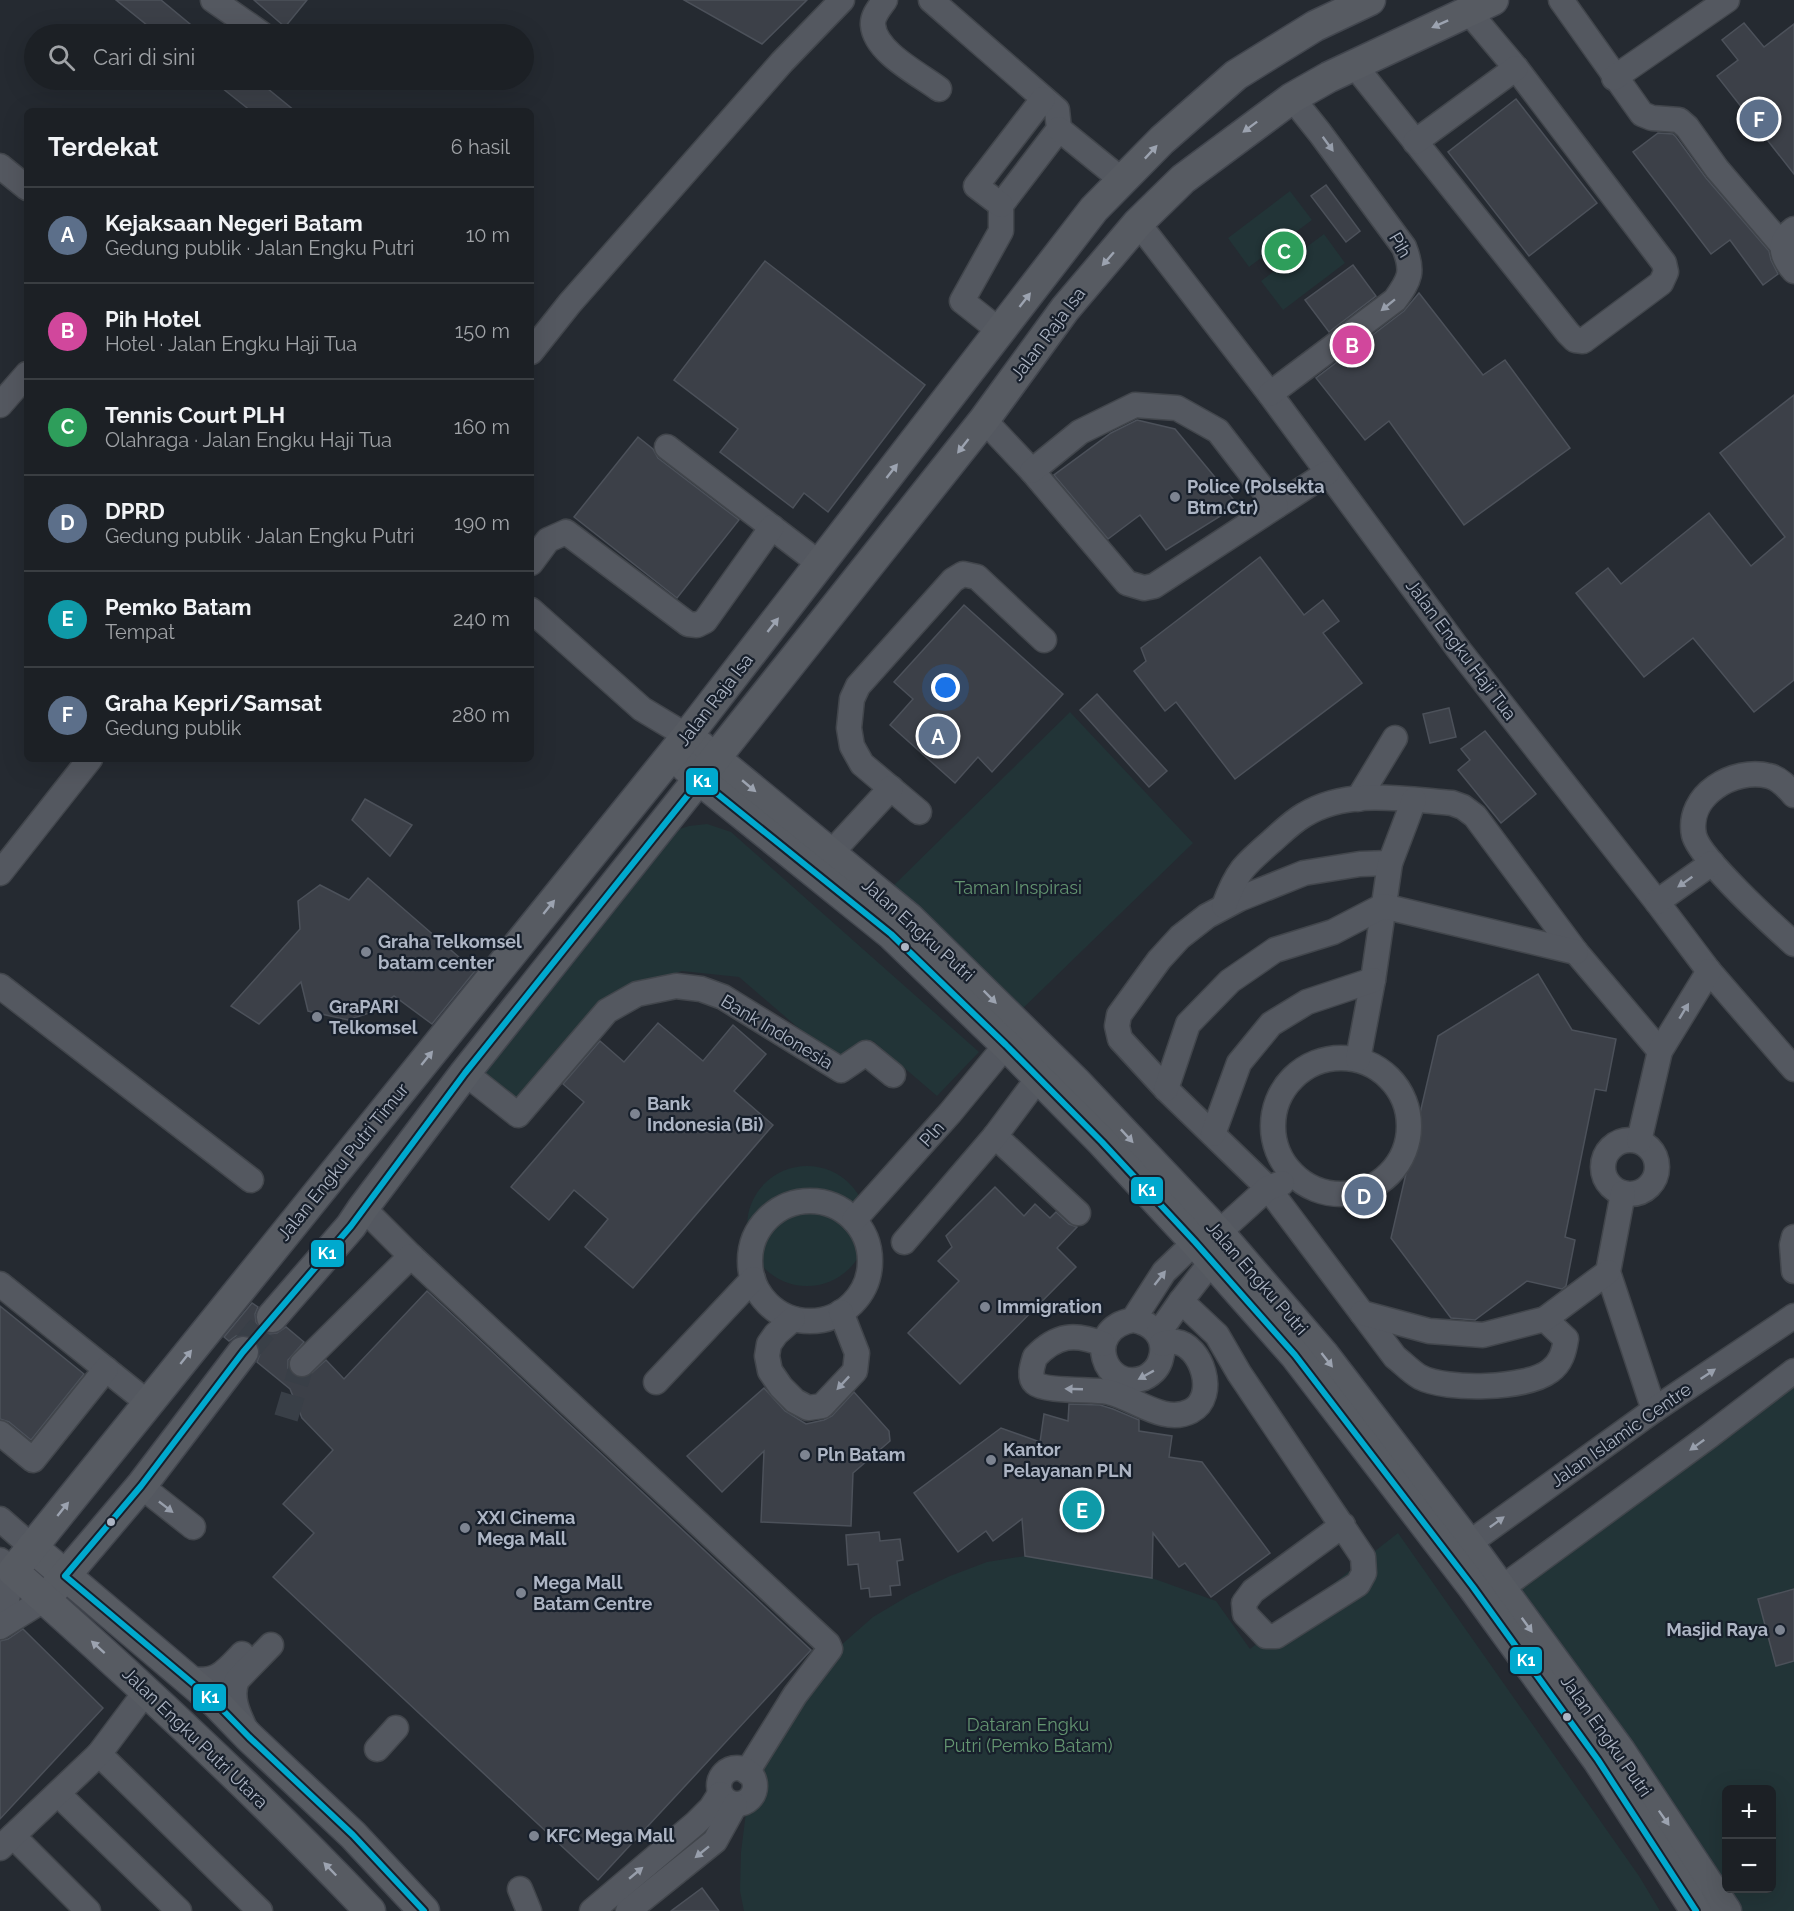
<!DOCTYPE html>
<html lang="id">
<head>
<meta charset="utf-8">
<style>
  :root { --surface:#1c2025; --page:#292d32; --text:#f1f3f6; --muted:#a0a3a7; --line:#3a3e42; --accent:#7d8491 }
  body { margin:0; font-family:Raleway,sans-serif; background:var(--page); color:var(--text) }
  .controls { position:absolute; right:18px; bottom:18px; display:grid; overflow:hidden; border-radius:9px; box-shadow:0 6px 24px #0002 }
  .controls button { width:54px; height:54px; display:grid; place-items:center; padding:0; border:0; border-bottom:2px solid var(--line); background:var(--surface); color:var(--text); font:30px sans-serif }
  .you { position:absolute; left:946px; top:688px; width:21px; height:21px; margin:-15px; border:4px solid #fff; border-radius:50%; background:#1a73e8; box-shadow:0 0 0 9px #1a73e833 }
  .badge { display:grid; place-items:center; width:39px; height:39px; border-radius:50%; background:var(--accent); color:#fff; font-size:20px; font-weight:700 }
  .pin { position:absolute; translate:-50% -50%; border:3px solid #fff; box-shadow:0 2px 6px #0006 }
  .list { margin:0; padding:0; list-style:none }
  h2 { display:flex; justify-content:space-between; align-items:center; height:78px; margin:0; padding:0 24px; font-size:26px }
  h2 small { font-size:20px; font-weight:400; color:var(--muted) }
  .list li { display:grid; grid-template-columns:39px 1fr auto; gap:18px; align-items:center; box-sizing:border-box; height:96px; padding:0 24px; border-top:2px solid var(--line) }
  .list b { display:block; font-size:22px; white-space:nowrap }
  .list p { margin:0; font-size:20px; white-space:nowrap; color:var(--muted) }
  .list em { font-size:20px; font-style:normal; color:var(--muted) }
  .icon { flex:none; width:33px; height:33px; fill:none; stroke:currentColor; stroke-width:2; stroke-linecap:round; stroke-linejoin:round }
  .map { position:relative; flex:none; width:1794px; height:1911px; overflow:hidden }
  .search { position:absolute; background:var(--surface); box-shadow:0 6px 24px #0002; left:24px; top:24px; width:510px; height:66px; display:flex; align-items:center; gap:15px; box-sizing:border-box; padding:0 21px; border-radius:33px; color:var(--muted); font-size:22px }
  .panel { position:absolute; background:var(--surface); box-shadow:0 6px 24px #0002; left:24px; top:108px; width:510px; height:654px; border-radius:9px }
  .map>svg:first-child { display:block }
</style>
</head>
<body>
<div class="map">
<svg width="1794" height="1911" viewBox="0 0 1794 1911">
  <rect width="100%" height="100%" fill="#252a31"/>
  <g fill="#223437">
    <polygon points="1290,191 1312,220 1249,267 1228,238"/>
    <polygon points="1324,234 1345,263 1283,310 1261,281"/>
    <polygon points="1070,712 1193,843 1017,1014 889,890"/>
    <polygon points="707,824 731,832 979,1052 937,1096 873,1041 845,1068 739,977 682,971 640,984 515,1102 474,1071 668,833 689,826"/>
    <circle cx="807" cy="1226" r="60"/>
    <polygon points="1794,1377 1794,1911 1742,1911 1728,1889 1772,1888 1772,1790 1726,1790 1726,1886 1514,1583"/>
    <polygon points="1398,1533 1639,1876 1660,1911 744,1911 740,1891 741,1852 746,1812 757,1773 823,1661 873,1617 910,1595 950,1576 987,1562 1025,1556 1152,1578 1216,1601 1250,1649"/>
  </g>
  <g fill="#3c4048" stroke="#4c515a" stroke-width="1.5">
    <polygon points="116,0 161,0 202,34 158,34"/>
    <polygon points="254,0 307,0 285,27"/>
    <polygon points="684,0 807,0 762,44"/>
    <polygon points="1744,23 1764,47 1794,24 1794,174 1717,76 1738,60 1722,40"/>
    <polygon points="212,80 257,80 295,111 251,111"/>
    <polygon points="1516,99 1597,203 1529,256 1448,152"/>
    <polygon points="1658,133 1673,134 1676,137 1706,178 1769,251 1771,260 1778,274 1763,285 1730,240 1711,254 1633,152"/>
    <polygon points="1326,185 1360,231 1346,242 1311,196"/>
    <polygon points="765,261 925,385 828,512 804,493 793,508 720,452 738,429 674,380"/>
    <polygon points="1353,265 1376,296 1329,332 1305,300"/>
    <polygon points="1419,293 1483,375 1505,360 1570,448 1464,525 1389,421 1365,440 1316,378 1404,311"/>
    <polygon points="1794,395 1794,680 1754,712 1693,638 1644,677 1576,593 1608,568 1621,584 1709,513 1751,566 1785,537 1720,453"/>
    <polygon points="1137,420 1175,429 1238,505 1166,550 1140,515 1108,539 1054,475 1111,433"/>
    <polygon points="638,437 653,449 658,458 739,520 677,598 574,517"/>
    <polygon points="1260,557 1304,615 1323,600 1339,621 1323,633 1362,683 1235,779 1176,702 1165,711 1134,671 1146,661 1141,648"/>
    <polygon points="964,605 1063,694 992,772 978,757 955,783 890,725 913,699 894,682"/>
    <polygon points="1097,694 1167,771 1149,787 1080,710"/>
    <polygon points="1449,708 1456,737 1430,743 1423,714"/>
    <polygon points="1485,731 1536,794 1501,823 1458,770 1470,760 1461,749"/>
    <polygon points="365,799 412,825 390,856 352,820"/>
    <polygon points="368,878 475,971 432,1024 394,996 372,1012 348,1020 308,1011 301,982 259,1024 231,1006 300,929 298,901 320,885 349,900"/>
    <polygon points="1538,974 1572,1030 1616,1039 1606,1091 1595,1089 1565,1237 1575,1240 1566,1286 1562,1289 1527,1281 1475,1320 1451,1318 1391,1238 1438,1036"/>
    <polygon points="658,1023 703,1061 733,1025 766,1054 734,1091 773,1125 633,1288 585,1247 608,1219 574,1190 549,1220 511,1187 584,1102 563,1084 600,1041 624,1062"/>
    <polygon points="995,1187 1024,1216 1035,1204 1050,1218 1056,1212 1069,1224 1077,1227 1057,1248 1076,1267 960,1384 908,1333 959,1281 938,1261 952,1247 946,1236"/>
    <polygon points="427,1291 811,1650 598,1880 273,1577 314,1533 283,1504 333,1450 302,1418 290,1389 257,1362 260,1354 259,1345 254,1339 245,1335 236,1336 229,1341 224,1337 252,1303 258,1307 255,1314 256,1322 261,1330 268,1334 277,1333 286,1327 304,1342 288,1360 288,1368 292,1374 299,1378 306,1378 326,1360 344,1379"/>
    <polygon points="0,1306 84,1374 31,1440 9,1422 0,1419"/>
    <polygon points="764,1388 785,1411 806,1424 824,1420 832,1416 854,1392 889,1431 890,1441 853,1473 851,1526 761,1522 764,1451 722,1492 687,1456"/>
    <polygon points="1069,1404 1100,1405 1113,1409 1139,1420 1139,1431 1172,1436 1169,1457 1202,1462 1270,1553 1211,1597 1185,1563 1179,1567 1153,1533 1152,1578 1025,1556 1022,1519 993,1541 986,1531 958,1552 914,1493 1001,1428 1040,1442 1044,1414 1068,1421"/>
    <polygon points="879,1532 880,1541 900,1539 903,1560 897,1561 900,1585 890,1586 891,1595 870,1597 869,1588 861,1589 858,1564 848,1565 846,1535"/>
    <polygon points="1794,1589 1794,1661 1776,1666 1758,1599"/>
    <polygon points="23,1629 103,1708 0,1819 0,1641 8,1639"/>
    <polygon points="702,1888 719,1911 671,1911"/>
  </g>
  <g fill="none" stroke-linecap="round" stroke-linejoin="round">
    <polyline stroke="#393f47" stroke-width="24" stroke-dasharray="24 12" stroke-linecap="butt" points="286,1418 302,1364"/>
    <polyline stroke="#393f47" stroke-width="30" stroke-dasharray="30 15" stroke-linecap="butt" points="243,1352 272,1317"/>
    <defs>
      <g id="minor">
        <polyline points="213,0 262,34"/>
        <path d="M885,0C880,7 872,16 873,25C875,52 919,74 939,89"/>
        <polyline points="931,0 1057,110 1059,129 1001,205 1001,231 962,301 1000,331"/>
        <polyline points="1561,0 1642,114 1652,118 1679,120 1687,127 1717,169 1782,245"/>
        <polyline points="1355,66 1568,333 1575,340 1583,341 1661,283 1666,272 1664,263 1516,68 1468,11"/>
        <polyline points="1614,78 1727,0"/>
        <polyline points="1059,129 1123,181"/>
        <polyline points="1415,142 1516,68"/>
        <polyline points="0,166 27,188"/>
        <polyline points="1001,205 976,186 1043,99"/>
        <polyline points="1138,223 1270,394 1459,650 1657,902 1709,971 1794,1069"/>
        <path d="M1794,229C1777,242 1781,256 1794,271"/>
        <polyline points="531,352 570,303 782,62 842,0"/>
        <path d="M1270,394L1395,300C1410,279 1414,272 1404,247L1320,133L1292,98"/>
        <polyline points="0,405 27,374"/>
        <polyline points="984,420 1032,471 1127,583 1144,588 1154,586 1327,473"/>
        <polyline points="667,447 820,564"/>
        <polyline points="1032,471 1080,432 1135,405 1177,408 1218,431 1276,506"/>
        <polyline points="531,563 548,540 566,532 688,624 697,625 705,621 772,527"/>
        <polyline points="531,610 642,709 687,736"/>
        <path d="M1794,795C1787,787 1779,778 1769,776C1734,767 1686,795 1694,835C1699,858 1774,926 1794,944"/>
        <polyline points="1358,799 1395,738"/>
        <polyline points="919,812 862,764 852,746 849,728 852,699 858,686 953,580 963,574 977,577 1044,640"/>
        <polyline points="831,853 891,788"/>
        <path d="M1390,863L1360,864L1304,873L1239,899L1207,916L1180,937L1159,960L1119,1015L1117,1026L1120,1039L1166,1089L1268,1188L1395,1357C1403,1363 1411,1372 1420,1377C1447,1391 1526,1389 1550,1371C1561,1363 1564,1352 1566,1339L1545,1319"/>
        <polyline points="0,873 90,759"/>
        <polyline points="1657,902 1712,863"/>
        <path d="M1224,906C1237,871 1244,865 1272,841C1282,832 1292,822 1304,815C1348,788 1403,799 1452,803L1463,807L1475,816L1576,952L1660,1051"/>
        <polyline points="0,986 251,1180"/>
        <circle cx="1341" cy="1126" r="68"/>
        <polyline points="1358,1059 1373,980 1390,863 1414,800"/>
        <polyline points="465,1073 518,1115 607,1011 637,994 676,986 701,989 723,997 841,1070 866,1053 893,1075"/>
        <polyline points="1166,1089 1188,1024 1230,981 1275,950 1333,932 1383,906 1576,952"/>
        <polyline points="1213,1134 1239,1063 1271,1024 1307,1002 1373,980"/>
        <polyline points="995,1136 1078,1213"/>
        <circle cx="1630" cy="1167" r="27"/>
        <polyline points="1639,1141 1660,1051 1709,971"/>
        <polyline points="1623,1193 1608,1272 1654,1410"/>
        <circle cx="810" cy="1261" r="60"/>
        <polyline points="363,1208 411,1256 828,1644 830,1649 795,1695 747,1772"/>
        <polyline points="854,1220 950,1113 1006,1045"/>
        <polyline points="1794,1237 1792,1245 1794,1271"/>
        <polyline points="904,1242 995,1136 1039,1077"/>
        <polyline points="1205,1245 1268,1188 1282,1183"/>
        <polyline points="0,1284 148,1403"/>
        <polyline points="1181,1301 1217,1335 1239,1373 1353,1542 1363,1557 1364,1573 1358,1584 1276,1636 1266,1636 1245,1614 1244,1603 1253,1591 1343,1525"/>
        <polyline points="1362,1313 1429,1331 1483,1335 1545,1319 1608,1272"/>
        <polyline points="793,1319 776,1334 769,1344 767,1356 770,1371 781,1387 795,1401 808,1408 822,1406 855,1371 857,1353 841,1312"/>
        <path d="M1133,1320C1152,1323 1167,1337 1161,1358C1159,1367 1152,1374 1144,1378C1104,1393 1082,1329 1133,1320L1164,1272L1195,1242"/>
        <polyline points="1158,1334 1181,1301 1212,1261"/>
        <path d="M1103,1344C1075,1333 1057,1334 1035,1357C1033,1364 1028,1377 1035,1383C1045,1392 1093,1389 1108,1392C1135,1398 1164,1425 1191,1411C1219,1396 1201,1345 1176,1342C1171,1341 1166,1343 1162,1344"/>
        <polyline points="302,1364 411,1256"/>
        <polyline points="656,1382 753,1279"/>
        <polyline points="0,1433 33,1460 106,1369"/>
        <polyline points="141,1486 193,1527"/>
        <polyline points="0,1519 32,1547"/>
        <polyline points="1454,1554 1654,1410 1794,1316"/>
        <polyline points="0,1560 13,1571 2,1624"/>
        <polyline points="1488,1598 1709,1436 1794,1371"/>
        <polyline points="0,1627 45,1599"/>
        <path d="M187,1679C217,1683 223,1674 242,1654"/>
        <path d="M246,1730C238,1714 230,1697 237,1680L271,1645"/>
        <polyline points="377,1749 396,1728"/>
        <polyline points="99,1754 260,1911"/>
        <circle cx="737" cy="1786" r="18"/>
        <polyline points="58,1794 179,1911"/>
        <polyline points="13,1836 88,1911"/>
        <polyline points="0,1848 99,1754 147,1690"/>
        <polyline points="520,1889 529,1911"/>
        <polyline points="592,1911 696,1823 711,1808 720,1794"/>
        <polyline points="628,1911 715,1841 735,1805"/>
      </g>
      <g id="major">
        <polyline points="700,746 909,918 1077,1083 1219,1233 1324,1355 1468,1543 1620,1751 1726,1911"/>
        <polyline points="685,766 700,780 891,934 1006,1045 1102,1142 1195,1242 1295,1355 1473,1587 1598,1760 1696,1911"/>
        <polyline points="272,1317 351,1226 363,1208 465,1073 984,420 1065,309 1138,223 1183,179 1292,98 1329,77 1493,0"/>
        <polyline points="32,1547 216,1703 249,1737 353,1835 424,1911"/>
        <polyline points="52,1591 141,1486 243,1352"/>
        <path d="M370,1911C257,1792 136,1680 13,1571L687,736L1094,209L1162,140L1236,75L1315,26L1370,0"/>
      </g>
    </defs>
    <use href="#minor" stroke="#42464c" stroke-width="27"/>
    <use href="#major" stroke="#42464e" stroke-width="33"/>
    <use href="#minor" stroke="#545860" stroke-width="24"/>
    <use href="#major" stroke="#575b62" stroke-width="30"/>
    <defs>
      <polyline id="bus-1" points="424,1911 353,1835 249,1737 216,1703 65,1576 141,1486 243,1352 351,1226 465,1073 700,780 891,934 1006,1045 1102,1142 1195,1242 1295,1355 1473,1587 1598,1760 1696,1911"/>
    </defs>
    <use href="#bus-1" stroke="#18202c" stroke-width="10"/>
    <use href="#bus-1" stroke="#00a9ce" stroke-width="6"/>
  </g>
  <defs><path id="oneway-solid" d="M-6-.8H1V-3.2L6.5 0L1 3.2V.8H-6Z" transform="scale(1.5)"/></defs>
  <g fill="#9ca3b0">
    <use href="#oneway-solid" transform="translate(1440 24) rotate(156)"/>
    <use href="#oneway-solid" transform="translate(1250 127) rotate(143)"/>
    <use href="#oneway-solid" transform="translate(1151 152) rotate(-47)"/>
    <use href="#oneway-solid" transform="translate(1108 259) rotate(131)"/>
    <use href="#oneway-solid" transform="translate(1025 300) rotate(-52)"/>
    <use href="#oneway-solid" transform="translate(963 446) rotate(128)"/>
    <use href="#oneway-solid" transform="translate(892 471) rotate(-52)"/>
    <use href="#oneway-solid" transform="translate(773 625) rotate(-52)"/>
    <use href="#oneway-solid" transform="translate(749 786) rotate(40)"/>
    <use href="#oneway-solid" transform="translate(549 907) rotate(-51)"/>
    <use href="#oneway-solid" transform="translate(990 997) rotate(45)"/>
    <use href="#oneway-solid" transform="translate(427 1058) rotate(-51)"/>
    <use href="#oneway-solid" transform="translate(1127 1136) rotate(47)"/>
    <use href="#oneway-solid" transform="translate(186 1357) rotate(-51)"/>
    <use href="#oneway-solid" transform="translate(1327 1360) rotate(52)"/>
    <use href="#oneway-solid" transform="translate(63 1509) rotate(-51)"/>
    <use href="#oneway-solid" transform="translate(1527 1625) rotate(54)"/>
    <use href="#oneway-solid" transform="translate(98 1647) rotate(-138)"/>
    <use href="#oneway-solid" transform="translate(1664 1818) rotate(55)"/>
    <use href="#oneway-solid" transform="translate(330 1869) rotate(-134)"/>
  </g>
  <g fill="#979eab">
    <use href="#oneway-solid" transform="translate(1328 144) rotate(54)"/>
    <use href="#oneway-solid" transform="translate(1388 305) rotate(141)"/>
    <use href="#oneway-solid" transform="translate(1685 882) rotate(145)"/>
    <use href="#oneway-solid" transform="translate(1684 1011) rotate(-59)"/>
    <use href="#oneway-solid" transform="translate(1160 1278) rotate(-52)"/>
    <use href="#oneway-solid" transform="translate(1708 1374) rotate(-34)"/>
    <use href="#oneway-solid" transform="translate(1146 1375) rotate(151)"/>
    <use href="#oneway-solid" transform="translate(843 1383) rotate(133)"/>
    <use href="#oneway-solid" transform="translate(1074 1389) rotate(-178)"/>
    <use href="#oneway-solid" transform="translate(1697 1445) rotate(144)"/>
    <use href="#oneway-solid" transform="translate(166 1507) rotate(38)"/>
    <use href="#oneway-solid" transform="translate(1497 1522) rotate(-36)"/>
    <use href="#oneway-solid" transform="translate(702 1852) rotate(141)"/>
    <use href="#oneway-solid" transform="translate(636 1873) rotate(-40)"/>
  </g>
  <g fill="#7d8491" stroke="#18202c" stroke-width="2">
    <circle cx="1175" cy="497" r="6"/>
    <circle cx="366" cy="952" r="6"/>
    <circle cx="317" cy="1017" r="6"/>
    <circle cx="635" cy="1114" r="6"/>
    <circle cx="985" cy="1307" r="6"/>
    <circle cx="805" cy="1455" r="6"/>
    <circle cx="991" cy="1460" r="6"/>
    <circle cx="465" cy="1528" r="6"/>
    <circle cx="521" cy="1593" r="6"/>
    <circle cx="1780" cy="1630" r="6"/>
    <circle cx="534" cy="1836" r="6"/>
  </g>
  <g fill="#adb5c4" stroke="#18202c" stroke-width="2">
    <circle cx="905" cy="947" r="5"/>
    <circle cx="111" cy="1522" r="5"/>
    <circle cx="1567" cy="1717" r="5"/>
  </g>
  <g text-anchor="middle" stroke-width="4.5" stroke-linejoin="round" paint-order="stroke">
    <g font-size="18" fill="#adb5c4" stroke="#18202c">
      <text transform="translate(1400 245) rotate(60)" y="6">Pih</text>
      <text transform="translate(1048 334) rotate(-53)" y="6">Jalan Raja Isa</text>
      <text transform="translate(1461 650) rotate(53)" y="6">Jalan Engku Haji Tua</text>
      <text transform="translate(715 700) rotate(-52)" y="6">Jalan Raja Isa</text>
      <text transform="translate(918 930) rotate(42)" y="6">Jalan Engku Putri</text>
      <text transform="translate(777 1032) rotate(31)" y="6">Bank Indonesia</text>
      <text transform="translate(932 1134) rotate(-48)" y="6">Pln</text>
      <text transform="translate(343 1162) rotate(-51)" y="6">Jalan Engku Putri Timur</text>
      <text transform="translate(1257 1278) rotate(49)" y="6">Jalan Engku Putri</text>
      <text transform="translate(1621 1435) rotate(-35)" y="6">Jalan Islamic Centre</text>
      <text transform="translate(1606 1736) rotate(55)" y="6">Jalan Engku Putri</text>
      <text transform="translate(195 1738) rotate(44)" y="6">Jalan Engku Putri Utara</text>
    </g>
    <g font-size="18" font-weight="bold" fill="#adb5c4" stroke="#18202c" text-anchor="start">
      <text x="1187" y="493">Police (Polsekta<tspan x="1187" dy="21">Btm.Ctr)</tspan></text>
      <text x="378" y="948">Graha Telkomsel<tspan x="378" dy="21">batam center</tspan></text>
      <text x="329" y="1013">GraPARI<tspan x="329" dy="21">Telkomsel</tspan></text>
      <text x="647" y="1110">Bank<tspan x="647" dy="21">Indonesia (Bi)</tspan></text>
      <text x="997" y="1313">Immigration</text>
      <text x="1003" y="1456">Kantor<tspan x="1003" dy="21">Pelayanan PLN</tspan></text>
      <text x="817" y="1461">Pln Batam</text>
      <text x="477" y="1524">XXI Cinema<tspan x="477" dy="21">Mega Mall</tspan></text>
      <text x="533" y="1589">Mega Mall<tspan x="533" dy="21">Batam Centre</tspan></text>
      <text x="1768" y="1636" text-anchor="end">Masjid Raya</text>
      <text x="546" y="1842">KFC Mega Mall</text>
    </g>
    <g font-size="18" fill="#649571" stroke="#18202c">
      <text x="1018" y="894">Taman Inspirasi</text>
      <text x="1028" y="1731">Dataran Engku<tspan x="1028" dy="21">Putri (Pemko Batam)</tspan></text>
    </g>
  </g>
  <g stroke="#18202c" stroke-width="2">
    <rect x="685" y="767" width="34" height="29" rx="6" fill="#00a9ce"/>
    <rect x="1130" y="1176" width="34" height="29" rx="6" fill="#00a9ce"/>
    <rect x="310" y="1239" width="35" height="29" rx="6" fill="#00a9ce"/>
    <rect x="1509" y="1646" width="34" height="29" rx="6" fill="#00a9ce"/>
    <rect x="192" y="1683" width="35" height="29" rx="6" fill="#00a9ce"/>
  </g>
  <g font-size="16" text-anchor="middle" font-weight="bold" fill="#fff">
    <text x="702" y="787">K1</text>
    <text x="1147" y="1196">K1</text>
    <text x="327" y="1259">K1</text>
    <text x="1526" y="1666">K1</text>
    <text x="210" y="1703">K1</text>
  </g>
</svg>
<div class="controls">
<button>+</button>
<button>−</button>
</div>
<div class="you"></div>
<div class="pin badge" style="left:938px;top:736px;background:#5c6f8a">A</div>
<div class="pin badge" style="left:1352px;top:345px;background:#d1479c">B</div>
<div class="pin badge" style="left:1284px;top:251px;background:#2e9e5b">C</div>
<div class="pin badge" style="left:1364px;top:1196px;background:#5c6f8a">D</div>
<div class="pin badge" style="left:1082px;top:1510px;background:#0f9aa8">E</div>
<div class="pin badge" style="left:1759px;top:119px;background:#5c6f8a">F</div>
<div class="search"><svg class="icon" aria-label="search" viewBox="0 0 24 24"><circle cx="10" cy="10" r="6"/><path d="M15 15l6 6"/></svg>Cari di sini</div>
<section class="panel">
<h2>Terdekat<small>6 hasil</small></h2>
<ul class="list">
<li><span class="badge" style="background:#5c6f8a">A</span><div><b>Kejaksaan Negeri Batam</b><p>Gedung publik · Jalan Engku Putri</p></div><em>10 m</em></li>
<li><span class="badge" style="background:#d1479c">B</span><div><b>Pih Hotel</b><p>Hotel · Jalan Engku Haji Tua</p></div><em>150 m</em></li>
<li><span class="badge" style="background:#2e9e5b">C</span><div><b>Tennis Court PLH</b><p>Olahraga · Jalan Engku Haji Tua</p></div><em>160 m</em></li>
<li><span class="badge" style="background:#5c6f8a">D</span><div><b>DPRD</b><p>Gedung publik · Jalan Engku Putri</p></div><em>190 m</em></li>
<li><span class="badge" style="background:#0f9aa8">E</span><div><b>Pemko Batam</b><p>Tempat</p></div><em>240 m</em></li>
<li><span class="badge" style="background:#5c6f8a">F</span><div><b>Graha Kepri/Samsat</b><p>Gedung publik</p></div><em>280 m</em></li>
</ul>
</section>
</div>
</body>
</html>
